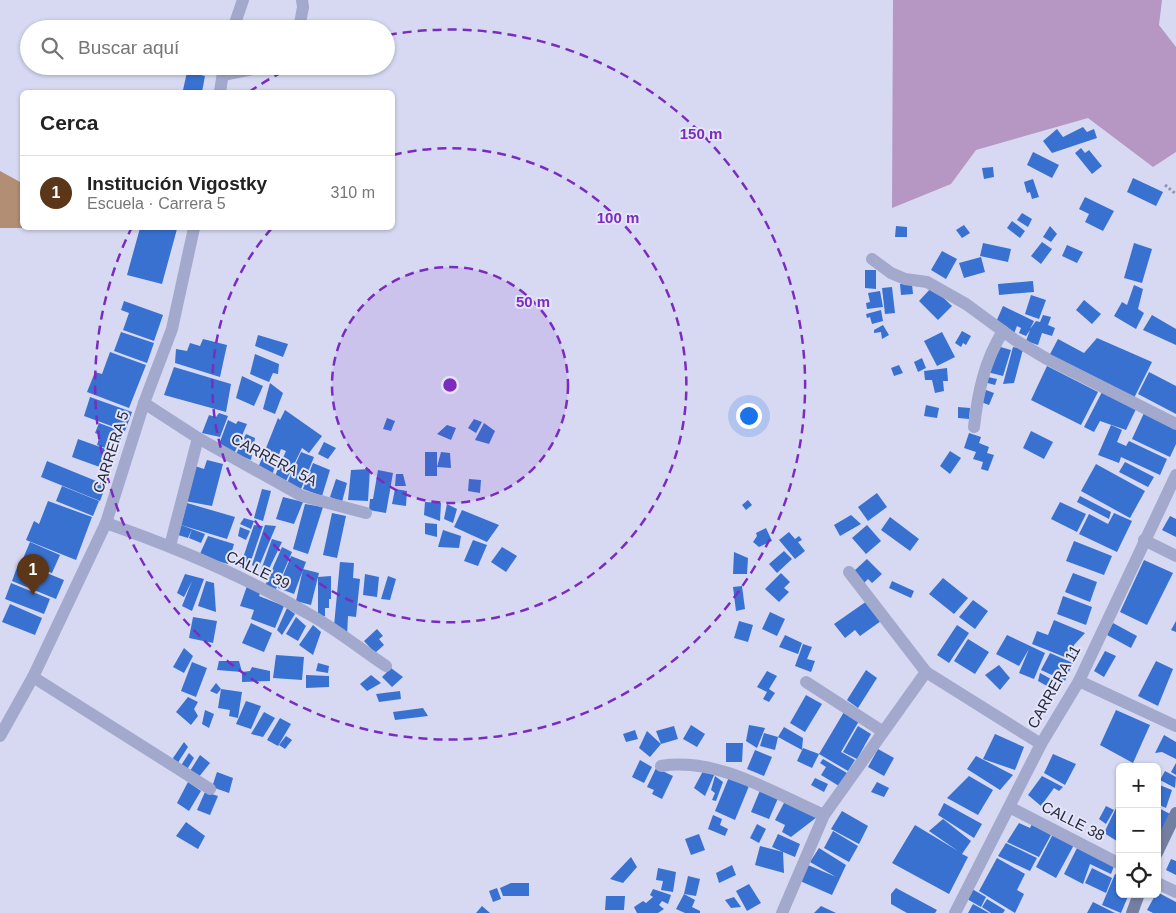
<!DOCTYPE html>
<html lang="es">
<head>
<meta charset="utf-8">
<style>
  :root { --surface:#fff; --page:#f6f6f6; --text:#222; --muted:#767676; --line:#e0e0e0; --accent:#5b3618 }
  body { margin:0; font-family:Helvetica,sans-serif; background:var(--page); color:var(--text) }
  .controls { position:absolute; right:15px; bottom:15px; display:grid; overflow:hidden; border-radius:8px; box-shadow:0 1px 4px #0004 }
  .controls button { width:45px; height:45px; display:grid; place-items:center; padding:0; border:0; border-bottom:1px solid var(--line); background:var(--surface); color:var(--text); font:25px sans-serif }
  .you { position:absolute; left:748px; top:415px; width:18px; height:18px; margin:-12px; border:4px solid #fff; border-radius:50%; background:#1a73e8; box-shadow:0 0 0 8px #1a73e833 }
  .badge { display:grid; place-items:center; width:32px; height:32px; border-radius:50%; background:var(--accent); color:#fff; font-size:16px; font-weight:700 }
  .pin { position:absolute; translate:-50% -41px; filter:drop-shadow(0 1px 2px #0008) }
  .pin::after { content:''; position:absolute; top:26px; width:18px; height:15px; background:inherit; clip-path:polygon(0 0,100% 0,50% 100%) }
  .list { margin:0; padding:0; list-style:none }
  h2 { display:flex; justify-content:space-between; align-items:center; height:65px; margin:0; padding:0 20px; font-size:21px }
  h2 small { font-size:16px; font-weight:400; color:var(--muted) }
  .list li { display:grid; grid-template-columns:32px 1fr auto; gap:15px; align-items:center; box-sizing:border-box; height:75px; padding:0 20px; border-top:1px solid var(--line) }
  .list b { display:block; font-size:19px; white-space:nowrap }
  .list p { margin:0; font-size:16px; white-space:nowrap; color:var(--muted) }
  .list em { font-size:16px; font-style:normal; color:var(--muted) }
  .icon { flex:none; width:28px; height:28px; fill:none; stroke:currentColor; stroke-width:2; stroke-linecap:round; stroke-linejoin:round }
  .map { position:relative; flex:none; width:1176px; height:913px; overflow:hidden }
  .search { position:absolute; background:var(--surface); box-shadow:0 1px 4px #0004; left:20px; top:20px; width:375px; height:55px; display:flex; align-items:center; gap:12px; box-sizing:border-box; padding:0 18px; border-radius:28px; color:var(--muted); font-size:19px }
  .panel { position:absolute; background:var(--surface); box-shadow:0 1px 4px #0004; left:20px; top:90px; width:375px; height:140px; border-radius:8px }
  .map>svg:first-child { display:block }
</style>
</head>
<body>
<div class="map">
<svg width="1176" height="913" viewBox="0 0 1176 913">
  <rect width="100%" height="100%" fill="#d7d9f3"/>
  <polygon fill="#b696c3" points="893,0 1162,0 1159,25 1176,47 1176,152 1153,167 1088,118 976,150 951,184 892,208"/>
  <polygon fill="#b28e74" points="0,171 22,183 22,228 29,228 0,228"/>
  <g fill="#3871d0">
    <polygon points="90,66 112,66 109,74"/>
    <polygon points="192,66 207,66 205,75 191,72"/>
    <polygon points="187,72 205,76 202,92 183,90"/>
    <polygon points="1083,127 1087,132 1094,129 1097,138 1052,153 1043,141 1057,129 1063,137"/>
    <polygon points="1081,148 1085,153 1089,150 1102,166 1092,174 1075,153"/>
    <polygon points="1033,152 1059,165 1052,178 1027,165"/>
    <polygon points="993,167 994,177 984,179 982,168"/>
    <polygon points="1133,178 1163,192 1156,206 1127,192"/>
    <polygon points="1033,179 1039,197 1032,199 1030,192 1027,193 1024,182"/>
    <polygon points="1085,197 1114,211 1103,231 1085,222 1089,214 1079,209"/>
    <polygon points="1022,213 1032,219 1028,227 1017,220"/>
    <polygon points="1012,221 1025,231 1020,238 1007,228"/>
    <polygon points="964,225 970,233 962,238 956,230"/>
    <polygon points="896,226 907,227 907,237 895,237"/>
    <polygon points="1050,226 1057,234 1051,242 1043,237"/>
    <polygon points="140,228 177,229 162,284 127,275"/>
    <polygon points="1042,242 1052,249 1041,264 1031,256"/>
    <polygon points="983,243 1011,249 1008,262 980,256"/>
    <polygon points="1134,243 1152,249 1142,283 1124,278"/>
    <polygon points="1067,245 1083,252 1077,263 1062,256"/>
    <polygon points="942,251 957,259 946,279 931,270"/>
    <polygon points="981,257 985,272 964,278 959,263"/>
    <polygon points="865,270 876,270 876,289 865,288"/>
    <polygon points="1033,281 1034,292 999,295 998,284"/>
    <polygon points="900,284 912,284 913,294 901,295"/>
    <polygon points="1134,285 1143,289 1138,309 1144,313 1136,329 1114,316 1122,302 1127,305"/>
    <polygon points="892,287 895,313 885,314 882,288"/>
    <polygon points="932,287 952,306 938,320 919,301"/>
    <polygon points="880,291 883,307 867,309 866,303 870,302 868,293"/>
    <polygon points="1031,295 1046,300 1039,319 1025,314"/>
    <polygon points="1084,300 1101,314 1092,324 1076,310"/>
    <polygon points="124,301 163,315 154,341 123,330 129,313 121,310"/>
    <polygon points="1003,306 1034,321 1030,329 1036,321 1040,322 1043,315 1051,317 1048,325 1055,328 1052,336 1042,333 1038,345 1026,341 1030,330 1026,336 1019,333 1021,328 1017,326 1013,336 996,322"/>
    <polygon points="881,310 883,321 872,324 870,317 867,318 866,314"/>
    <polygon points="1152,315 1176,329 1176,345 1143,330"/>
    <polygon points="883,325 889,335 882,339 881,332 874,333 874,330"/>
    <polygon points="962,331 971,336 966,345 963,343 961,347 955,343"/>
    <polygon points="121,332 154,343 147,363 114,351"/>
    <polygon points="942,332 955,357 937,366 924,341"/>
    <polygon points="258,335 288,344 283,357 255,346"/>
    <polygon points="1097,338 1152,362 1134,398 1049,356 1058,339 1084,353"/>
    <polygon points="203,339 227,345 220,377 175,363 176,349 187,351 190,343 200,346"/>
    <polygon points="997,346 1011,350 1003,376 987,372"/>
    <polygon points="1013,347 1023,349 1014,383 1003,384"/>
    <polygon points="110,352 146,365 129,408 87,392 95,372 102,374"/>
    <polygon points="255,354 279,364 278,374 273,373 269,382 250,374"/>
    <polygon points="922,358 926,368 918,372 914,362"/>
    <polygon points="899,365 903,373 894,376 891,368"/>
    <polygon points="1047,366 1098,392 1081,425 1031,400"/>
    <polygon points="174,367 231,384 226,412 164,395"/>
    <polygon points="947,368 948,381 943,381 944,391 935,393 932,380 925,380 924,371"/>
    <polygon points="1149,372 1176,386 1176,414 1138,394"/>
    <polygon points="242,376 263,386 254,406 236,398"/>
    <polygon points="988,377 997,379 995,385 984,382"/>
    <polygon points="270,383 283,393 275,414 263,409"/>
    <polygon points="986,390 994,393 989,405 981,402"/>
    <polygon points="1102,392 1136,409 1126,430 1100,421 1094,432 1084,427"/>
    <polygon points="90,397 132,412 125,431 84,416"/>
    <polygon points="926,405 939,408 937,418 924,416"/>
    <polygon points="958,407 970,408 969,419 958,418"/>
    <polygon points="285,410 322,436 309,453 302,448 286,481 274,478 286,451 281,449 272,475 258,468 278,418 280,420"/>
    <polygon points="219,413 228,416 220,437 202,433 209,415 216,417"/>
    <polygon points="1144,413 1176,429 1176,444 1170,457 1132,439"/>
    <polygon points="387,418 395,421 391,431 383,429"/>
    <polygon points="474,419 482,422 476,433 468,428"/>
    <polygon points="228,420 236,424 238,421 247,424 234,454 218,447"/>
    <polygon points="99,423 123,432 116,452 97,445 100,435 95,433"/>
    <polygon points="484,423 495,431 489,444 475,440"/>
    <polygon points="447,425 456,428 451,440 437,434"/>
    <polygon points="1111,425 1122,430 1117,442 1126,446 1129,441 1167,459 1160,475 1121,457 1119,463 1098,455"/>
    <polygon points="1031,431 1053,442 1044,459 1023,448"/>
    <polygon points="969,433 981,437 979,443 989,447 987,453 994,455 988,471 981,469 983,462 973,459 976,452 964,448"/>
    <polygon points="246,434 255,438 251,460 236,454"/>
    <polygon points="78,439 114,452 108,470 72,457"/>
    <polygon points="324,442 336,448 328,459 318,454"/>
    <polygon points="950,451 961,458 950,474 940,466"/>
    <polygon points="301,452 314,457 301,489 287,483"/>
    <rect x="425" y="452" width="12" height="24"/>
    <polygon points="441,452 450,453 451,468 437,467"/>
    <polygon points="207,460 223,464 212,506 185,501 195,466 204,469"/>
    <polygon points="47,461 106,485 100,501 41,477"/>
    <polygon points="1125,462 1154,477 1148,487 1119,472"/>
    <polygon points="313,463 330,470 322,496 303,489"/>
    <polygon points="1096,464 1145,491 1130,518 1081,491"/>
    <polygon points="370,469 368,501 348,500 351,470"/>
    <polygon points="378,470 393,473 386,513 369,510 370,499 373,499"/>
    <polygon points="396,474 403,474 406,486 395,486"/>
    <polygon points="336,479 347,483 342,502 330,497"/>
    <polygon points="469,479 481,480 480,493 468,491"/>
    <polygon points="62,486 99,501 93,516 56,501"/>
    <polygon points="262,489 271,491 263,521 254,518"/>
    <polygon points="395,489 407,491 406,506 392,504"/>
    <polygon points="877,493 887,507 868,521 858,507"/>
    <polygon points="1080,496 1111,512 1109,519 1077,502"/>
    <polygon points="283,497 303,502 294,524 276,519"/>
    <polygon points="748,500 752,505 746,510 742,505"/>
    <polygon points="48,501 92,517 76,560 26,540 34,521 39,524"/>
    <polygon points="425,502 441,503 440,521 424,515"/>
    <polygon points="1060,502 1086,514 1077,532 1051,519"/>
    <polygon points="187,503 235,517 227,539 181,525"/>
    <polygon points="305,504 323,507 308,554 293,549"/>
    <polygon points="447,504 457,509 453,523 444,519"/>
    <polygon points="462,510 499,525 487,542 454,527"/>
    <polygon points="332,513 346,516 337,558 323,555"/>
    <polygon points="1114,513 1132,521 1117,552 1079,534 1089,514 1108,524"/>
    <polygon points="851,515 861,524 840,536 834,525"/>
    <polygon points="1170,516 1176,519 1176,537 1162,530"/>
    <polygon points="890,517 919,539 910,551 881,530"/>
    <polygon points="244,518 254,521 251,529 240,524"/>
    <polygon points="425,523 437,524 437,537 425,534"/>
    <polygon points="181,525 205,534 201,543 189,538 192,529 188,538 178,535"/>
    <polygon points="254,525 263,526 247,572 240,567"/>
    <polygon points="265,525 276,526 258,569 252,565"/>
    <polygon points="867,525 881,541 866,554 852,538"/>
    <polygon points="240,527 250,531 246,540 238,536"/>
    <polygon points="766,528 772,541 759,547 753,542 757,536 756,533"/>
    <polygon points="443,530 461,536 459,548 438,547"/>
    <polygon points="789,532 795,539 799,536 802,540 798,542 805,551 795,559 779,540"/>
    <polygon points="208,536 234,544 228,564 199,556"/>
    <polygon points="272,539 282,542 266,575 260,573"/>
    <polygon points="473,540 487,545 478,566 464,561"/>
    <polygon points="1074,541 1112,556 1104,575 1066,561"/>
    <polygon points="30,542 60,555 52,573 22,561"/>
    <polygon points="282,547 292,552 276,589 265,586"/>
    <polygon points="502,547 517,556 506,572 491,562"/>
    <polygon points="784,551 792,559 777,573 769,564"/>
    <polygon points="734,552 748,558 747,574 733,574"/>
    <polygon points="291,556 306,562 294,594 278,588"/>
    <polygon points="867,559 882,574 872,583 868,579 864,583 854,571"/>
    <polygon points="1144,560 1173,573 1147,625 1120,612"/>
    <polygon points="19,562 64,580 56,599 12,581"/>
    <polygon points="340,562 354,563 353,578 360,579 356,617 348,616 347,636 334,626"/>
    <polygon points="303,569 319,573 318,577 331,576 331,599 329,599 329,608 325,608 325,616 318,616 318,577 311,605 296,601"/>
    <polygon points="781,573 790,582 784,588 789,592 779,602 765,589"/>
    <polygon points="1073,573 1097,582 1090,602 1065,592"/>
    <polygon points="185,574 204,579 192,611 182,606 192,581 184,597 177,593"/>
    <polygon points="365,574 379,577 377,597 363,595"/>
    <polygon points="388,576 396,579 390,600 381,599"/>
    <polygon points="943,578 968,598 954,614 929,594"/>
    <polygon points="206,581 214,583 216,612 198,606"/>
    <polygon points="892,581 914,591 911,598 889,588"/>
    <polygon points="11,583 50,599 44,614 5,599"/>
    <polygon points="247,586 261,591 259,596 284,606 275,628 251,619 254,610 240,606"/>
    <polygon points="742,586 745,609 736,611 733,587"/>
    <polygon points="1063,596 1092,607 1086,625 1057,614"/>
    <polygon points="973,600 988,611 975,629 959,617"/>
    <polygon points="867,601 881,621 860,636 855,630 845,638 834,624"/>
    <polygon points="10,604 42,618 35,635 2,622"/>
    <polygon points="287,608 295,614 282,635 277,630"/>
    <polygon points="770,612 785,619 777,636 762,629"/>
    <polygon points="193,617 217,621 213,643 189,638"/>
    <polygon points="296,617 306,626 298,641 286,634"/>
    <polygon points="1054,620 1085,633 1074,645 1072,660 1032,644 1037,631 1048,635"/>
    <polygon points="739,621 753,625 748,642 734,638"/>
    <polygon points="1176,621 1176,632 1171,630"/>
    <polygon points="251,623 272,633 264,652 242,643"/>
    <polygon points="1113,623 1137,636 1131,648 1107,635"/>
    <polygon points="313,625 321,632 313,655 299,645"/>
    <polygon points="957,625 969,633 949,663 937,655"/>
    <polygon points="377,629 383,636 379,639 384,645 375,653 364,641"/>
    <polygon points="785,635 802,643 798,654 779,647"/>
    <polygon points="1007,635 1045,653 1034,679 1019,673 1029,649 1019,666 996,654"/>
    <polygon points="968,639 989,652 975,674 954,661"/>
    <polygon points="803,644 812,647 807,659 815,661 811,672 795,666"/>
    <polygon points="184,648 193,656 184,673 173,667"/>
    <polygon points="1105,651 1116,656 1104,677 1094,671"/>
    <polygon points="1050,653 1073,663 1065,681 1041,670"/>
    <polygon points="276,655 304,657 302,680 273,678"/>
    <polygon points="219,661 239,661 242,672 217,670"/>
    <polygon points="1156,661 1173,669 1158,706 1138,696"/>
    <polygon points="192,662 207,668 196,697 181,691"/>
    <polygon points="318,663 329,666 328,673 316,671"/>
    <polygon points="999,665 1010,678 1000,690 985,675"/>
    <polygon points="252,667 270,671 270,681 242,682 242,672 250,671"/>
    <polygon points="391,668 403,677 392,687 382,677"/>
    <polygon points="866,670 877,678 858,708 847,700"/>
    <polygon points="767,671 777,676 769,689 775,693 769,702 763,699 767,692 757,687"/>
    <polygon points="1040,673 1051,679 1047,686 1038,681"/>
    <polygon points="306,675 329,676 329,687 306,688"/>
    <polygon points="371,675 381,683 367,691 360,684"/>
    <polygon points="1054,678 1063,684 1059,691 1049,686"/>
    <polygon points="216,683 221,689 217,694 210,691"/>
    <polygon points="221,689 242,692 238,718 229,716 230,710 218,708"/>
    <polygon points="400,691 401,699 379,702 376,694"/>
    <polygon points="806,695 822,704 805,732 790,723"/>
    <polygon points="188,697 198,702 194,709 198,716 191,725 176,712"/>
    <polygon points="246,701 261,706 251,729 236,724"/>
    <polygon points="423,708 428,716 395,720 393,712"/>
    <polygon points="205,710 214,714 209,728 202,724"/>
    <polygon points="1116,710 1150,725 1133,763 1100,745"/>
    <polygon points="264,712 275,718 263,737 251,734"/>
    <polygon points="844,712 859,721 841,752 855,760 848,771 819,754"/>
    <polygon points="280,718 291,724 278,746 267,740"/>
    <polygon points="691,725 705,734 697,747 683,739"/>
    <polygon points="749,725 765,728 757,748 746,741"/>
    <polygon points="674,726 678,739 661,744 656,731"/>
    <polygon points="858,726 871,734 857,759 843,752"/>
    <polygon points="784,727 803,738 802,750 778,737"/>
    <polygon points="635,730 638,739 626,742 623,734"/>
    <polygon points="647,731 661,744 650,757 639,748"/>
    <polygon points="764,733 778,737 775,750 760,746"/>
    <polygon points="995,734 1024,747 1015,770 983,759"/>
    <polygon points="1164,735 1176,742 1176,759 1162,752 1155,753"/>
    <polygon points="286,736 292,740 285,749 279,745"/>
    <polygon points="184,742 188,747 177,764 173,758"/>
    <polygon points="726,743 743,743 742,762 726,762"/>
    <polygon points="803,748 819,754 812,768 797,761"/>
    <polygon points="878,749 894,758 884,776 868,767"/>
    <polygon points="755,750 772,757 764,776 747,769"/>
    <polygon points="189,753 194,758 186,771 180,767"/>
    <polygon points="1053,754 1076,764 1065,785 1044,773"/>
    <polygon points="200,755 210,763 198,778 190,771"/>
    <polygon points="976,756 1013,775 1000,790 967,769"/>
    <polygon points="823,759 847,773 839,786 821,775 826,767 820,763"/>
    <polygon points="640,760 652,767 644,783 632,777"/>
    <polygon points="1176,763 1176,775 1171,772"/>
    <polygon points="656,768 673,776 662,799 652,794 654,790 647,787"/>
    <polygon points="703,771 715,773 705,796 694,788"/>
    <polygon points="1165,771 1176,777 1175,788 1160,780"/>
    <polygon points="217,772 233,778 229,793 212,787"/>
    <polygon points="715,776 723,782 716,801 712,800 715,793 711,790"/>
    <polygon points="969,776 993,790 978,815 947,798"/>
    <polygon points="1042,776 1063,787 1059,791 1054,788 1041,806 1028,795"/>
    <polygon points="729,777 749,786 735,820 715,811"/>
    <polygon points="815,778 828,784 824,792 811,785"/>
    <polygon points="188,782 201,791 189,811 177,803"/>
    <polygon points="877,782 889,788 884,797 871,792"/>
    <polygon points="1157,784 1172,790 1166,808 1157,804"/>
    <polygon points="761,788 779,796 769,819 751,812"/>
    <polygon points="205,792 218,796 210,815 197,810"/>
    <polygon points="785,801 817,817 791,837 782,832 785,825 775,820"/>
    <polygon points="944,803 982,824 974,838 938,815"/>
    <polygon points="1106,806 1114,810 1106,824 1099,819"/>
    <polygon points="1117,806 1120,808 1120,843 1104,833"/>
    <polygon points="1157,807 1170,814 1157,839"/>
    <polygon points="842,811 868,826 859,844 831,829"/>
    <polygon points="713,815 722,819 720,825 728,829 725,836 708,829"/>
    <polygon points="943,819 971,841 962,854 968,857 949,894 892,863 915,825 958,851 929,831"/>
    <polygon points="186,822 205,836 198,849 176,836"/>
    <polygon points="1019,823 1030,828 1032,824 1051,835 1039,857 1007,842"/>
    <polygon points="757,824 766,829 759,843 750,838"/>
    <polygon points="833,831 858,846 849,862 824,848"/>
    <polygon points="1054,832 1075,843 1056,878 1036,867"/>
    <polygon points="699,834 705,850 691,855 685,839"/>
    <polygon points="778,834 800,844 795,857 783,852 784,873 755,865 760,846 783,852 772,847"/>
    <polygon points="1006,843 1037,858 1030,871 998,856"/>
    <polygon points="819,848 846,865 832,895 800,881 808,865 836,877 810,862"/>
    <polygon points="1077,848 1114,866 1111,874 1090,864 1083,884 1064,874"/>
    <polygon points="631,857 637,867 623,883 610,879"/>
    <polygon points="997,858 1025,874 1017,890 1024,894 1015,913 979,891"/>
    <polygon points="1171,859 1176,861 1176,875 1166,870"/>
    <polygon points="732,865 736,875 719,883 716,873"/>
    <polygon points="658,868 676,872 673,892 661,890 663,881 656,880"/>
    <polygon points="1092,868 1112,878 1106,893 1085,883"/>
    <polygon points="1115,874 1120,876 1120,894 1129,894 1121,913 1102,905"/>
    <polygon points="688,876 700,879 696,896 684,894"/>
    <polygon points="511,883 529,883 529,896 503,896 500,888"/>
    <polygon points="749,884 761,903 747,911 736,891"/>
    <polygon points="497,888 501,899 493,902 489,891"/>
    <polygon points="896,888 937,910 935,913 907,913 891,904 891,894"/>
    <polygon points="653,889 671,895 668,904 662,901 659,905 664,909 658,913 637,913 634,907 643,901 646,903 653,897 650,895"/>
    <polygon points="972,889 986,897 981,907 967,899"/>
    <polygon points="1157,892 1176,902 1176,913 1153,913 1147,910"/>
    <polygon points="684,894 695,900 692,907 700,911 700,913 685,913 676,909"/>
    <polygon points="606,896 625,896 624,910 605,910"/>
    <polygon points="734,897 741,907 731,908 725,900"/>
    <polygon points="987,899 1005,910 1003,913 991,913 982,907"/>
    <polygon points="1093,902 1115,913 1087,913"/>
    <polygon points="973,904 989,913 968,913"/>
    <polygon points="482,906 490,913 476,913"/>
    <polygon points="821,906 836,913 814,913"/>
  </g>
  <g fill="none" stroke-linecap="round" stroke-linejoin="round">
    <polyline stroke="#8c94b8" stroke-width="3" stroke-dasharray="2.5 2.5" stroke-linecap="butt" points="1165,185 1176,194"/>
    <g stroke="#a2a9cc" stroke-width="12">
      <polyline points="233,29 243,0"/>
      <polyline points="299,29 303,7 302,0"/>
      <polyline points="223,75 268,66"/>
      <polyline points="220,92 224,66"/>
      <polyline points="872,259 891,273 905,279 927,282 966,304 1015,340 1047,359 1176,424"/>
      <polyline points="144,403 198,438 302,496 366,513"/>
      <path d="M974,427C978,392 984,362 1003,331"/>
      <path d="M106,523C175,547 244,576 307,613C335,628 360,649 386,666"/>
      <polyline points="1144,540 1176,556"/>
      <polyline points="170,546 198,438"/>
      <polyline points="849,572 926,672 1041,744"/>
      <polyline points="33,677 210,789"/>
      <polyline points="1079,681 1176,726"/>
      <polyline points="806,682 882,731"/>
      <polyline points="0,736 33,677 106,523 144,403 172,329 194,228"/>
      <path d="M661,766C718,757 773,793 824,815"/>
      <polyline points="1011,808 1120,864"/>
      <polyline points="1157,883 1176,892"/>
      <polyline points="782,913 824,815 926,672"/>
      <polyline points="955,913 1041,744 1079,681 1176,475"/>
    </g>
    <g stroke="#747fa0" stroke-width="12">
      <polyline points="1157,853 1176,813"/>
      <polyline points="1132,913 1139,894"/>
    </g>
  </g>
  <circle cx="450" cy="385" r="118" fill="#7b2cbf" fill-opacity=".12"/>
  <g fill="none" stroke="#7b2cbf" stroke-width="2.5" stroke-dasharray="9 6">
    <circle cx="450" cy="385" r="118"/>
    <path d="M393 155A237 237 0 1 1 272 228"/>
    <path d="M249 92A355 355 0 0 1 292 67M388 35A355 355 0 1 1 131 229"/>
  </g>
  <g text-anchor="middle" stroke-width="4" stroke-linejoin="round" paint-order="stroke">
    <g font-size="15" fill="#252a36" stroke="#e4e5fb">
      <text transform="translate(111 452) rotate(-72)" y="5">CARRERA 5</text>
      <text transform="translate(274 460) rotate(28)" y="5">CARRERA 5A</text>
      <text transform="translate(258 570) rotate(26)" y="5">CALLE 39</text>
      <text transform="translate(1054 687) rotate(-61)" y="5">CARRERA 11</text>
      <text transform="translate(1073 821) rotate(27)" y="5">CALLE 38</text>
    </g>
  </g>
  <circle cx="450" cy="385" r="8" fill="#7b2cbf" stroke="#e4e5fb" stroke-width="2.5"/>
  <g font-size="15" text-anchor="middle" font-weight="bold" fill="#7b2cbf" stroke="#e4e5fb" stroke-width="4" stroke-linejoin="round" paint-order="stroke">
    <text x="701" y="139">150 m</text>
    <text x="618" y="223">100 m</text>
    <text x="533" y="307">50 m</text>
  </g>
</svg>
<div class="controls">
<button>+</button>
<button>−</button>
<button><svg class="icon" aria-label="locate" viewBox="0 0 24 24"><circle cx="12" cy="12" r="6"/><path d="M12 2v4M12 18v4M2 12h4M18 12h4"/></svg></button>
</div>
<div class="you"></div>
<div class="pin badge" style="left:33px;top:595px">1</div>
<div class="search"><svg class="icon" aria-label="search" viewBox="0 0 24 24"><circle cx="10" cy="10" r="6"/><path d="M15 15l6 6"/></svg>Buscar aquí</div>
<section class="panel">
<h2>Cerca<small></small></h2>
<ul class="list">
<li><span class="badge">1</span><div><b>Institución Vigostky</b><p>Escuela · Carrera 5</p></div><em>310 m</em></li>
</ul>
</section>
</div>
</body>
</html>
